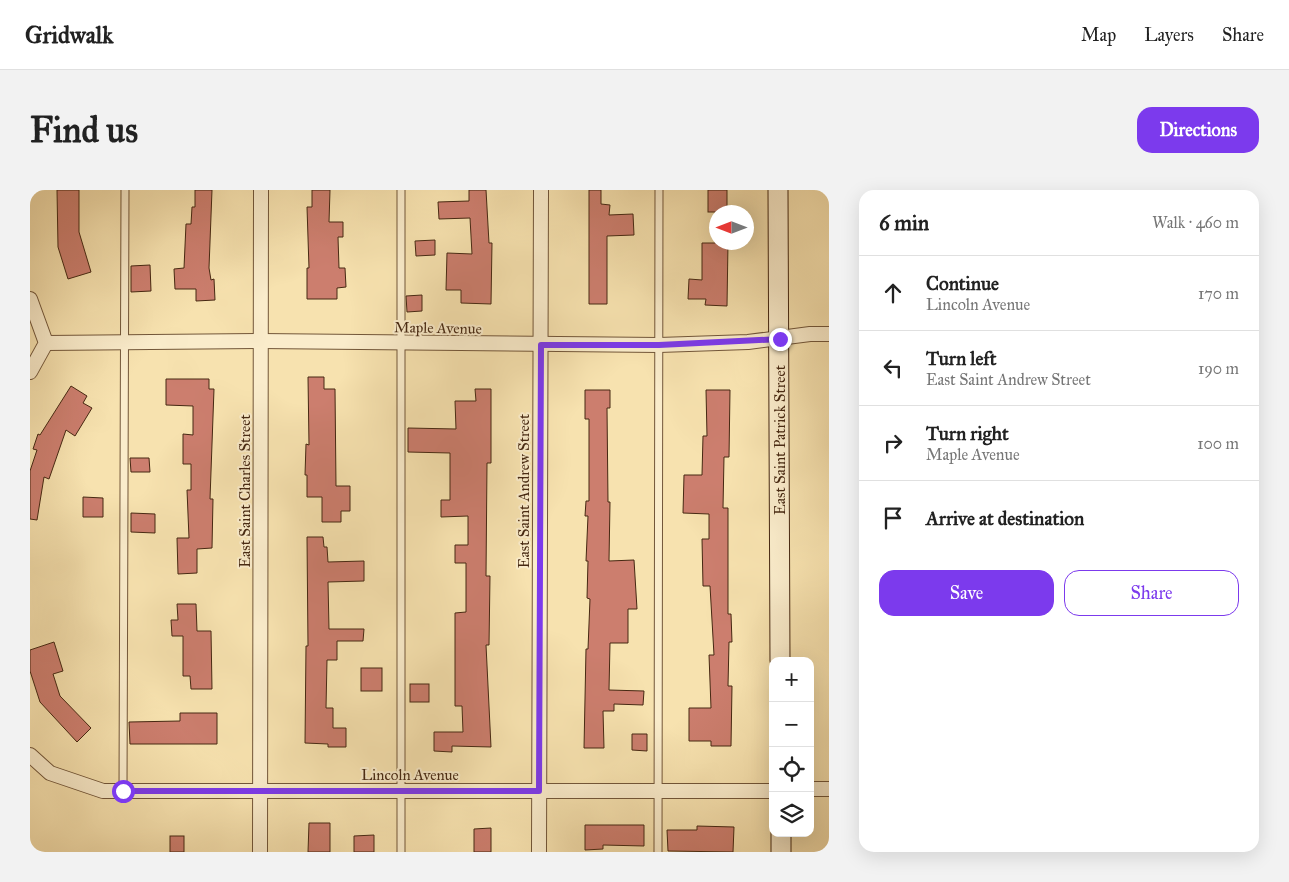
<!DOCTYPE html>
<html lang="en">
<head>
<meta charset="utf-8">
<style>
  :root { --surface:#fff; --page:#f2f2f2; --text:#222; --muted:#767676; --line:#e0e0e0; --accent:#7c3aed }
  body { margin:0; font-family:"IM FELL Great Primer",serif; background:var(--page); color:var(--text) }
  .controls { position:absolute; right:15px; bottom:15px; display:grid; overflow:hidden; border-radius:10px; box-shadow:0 5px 20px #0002 }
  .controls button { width:45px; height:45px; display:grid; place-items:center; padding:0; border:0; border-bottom:1px solid var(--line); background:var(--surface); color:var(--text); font:25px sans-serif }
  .compass { position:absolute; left:679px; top:15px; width:45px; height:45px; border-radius:50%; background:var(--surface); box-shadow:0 5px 20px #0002; rotate:270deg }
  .stop { position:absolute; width:15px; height:15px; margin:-11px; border:4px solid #7c3aed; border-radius:50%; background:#fff }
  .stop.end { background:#7c3aed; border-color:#fff; box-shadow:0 1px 5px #0008 }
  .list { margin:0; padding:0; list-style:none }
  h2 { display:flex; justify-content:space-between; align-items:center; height:65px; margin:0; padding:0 20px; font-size:21px }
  h2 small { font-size:16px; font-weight:400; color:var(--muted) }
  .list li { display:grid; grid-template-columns:32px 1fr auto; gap:15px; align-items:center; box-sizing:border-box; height:75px; padding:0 20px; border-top:1px solid var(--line) }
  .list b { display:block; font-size:19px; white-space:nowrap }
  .list p { margin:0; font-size:16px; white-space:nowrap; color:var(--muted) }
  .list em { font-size:16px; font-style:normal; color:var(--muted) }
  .actions { display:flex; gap:10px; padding:15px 20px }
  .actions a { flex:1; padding:11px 0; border:1px solid var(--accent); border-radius:15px; text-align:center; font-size:18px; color:var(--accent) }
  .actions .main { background:var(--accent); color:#fff }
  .icon { flex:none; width:28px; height:28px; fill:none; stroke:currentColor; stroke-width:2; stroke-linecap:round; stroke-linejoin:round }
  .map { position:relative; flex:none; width:799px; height:662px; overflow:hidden; border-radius:15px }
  header { display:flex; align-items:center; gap:30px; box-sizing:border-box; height:70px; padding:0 25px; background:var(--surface); border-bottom:1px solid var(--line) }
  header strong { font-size:24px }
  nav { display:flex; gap:28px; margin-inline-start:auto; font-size:18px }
  .intro { display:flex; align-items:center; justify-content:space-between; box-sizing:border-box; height:120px; padding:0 30px }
  h1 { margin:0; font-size:35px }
  .button { padding:12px 22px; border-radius:15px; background:var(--accent); color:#fff; font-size:18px; font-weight:700 }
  main { display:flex; gap:30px; padding:0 30px }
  aside { flex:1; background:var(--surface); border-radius:15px; box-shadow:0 5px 20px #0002 }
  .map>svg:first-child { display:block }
</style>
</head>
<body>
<header>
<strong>Gridwalk</strong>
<nav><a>Map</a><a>Layers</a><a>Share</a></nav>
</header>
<div class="intro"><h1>Find us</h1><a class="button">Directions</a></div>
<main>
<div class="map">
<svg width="799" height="662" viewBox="0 0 799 662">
  <rect width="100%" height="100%" fill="#f7e2af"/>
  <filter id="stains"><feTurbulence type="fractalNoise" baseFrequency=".004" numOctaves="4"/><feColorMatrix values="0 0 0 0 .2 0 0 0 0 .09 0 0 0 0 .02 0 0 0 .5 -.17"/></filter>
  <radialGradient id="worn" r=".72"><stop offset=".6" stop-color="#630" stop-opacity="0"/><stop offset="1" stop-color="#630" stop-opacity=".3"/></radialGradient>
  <g fill="#cc7e6e" stroke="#462812">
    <polygon points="27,0 49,0 49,42 61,82 38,89 28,57"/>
    <polygon points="165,0 182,0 179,78 181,90 184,89 185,110 166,111 166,99 145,99 144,79 154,78 156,34 161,34 162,17 165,17"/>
    <polygon points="282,0 300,0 299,32 313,32 313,47 308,47 309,78 315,78 316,97 307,98 307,109 277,109 277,78 279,78 277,17 282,17"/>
    <polygon points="439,0 456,0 459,53 462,53 461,114 431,113 431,100 416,100 417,63 442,64 440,28 409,29 408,12 439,11"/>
    <polygon points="559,0 571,0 571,14 580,15 579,25 603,24 604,45 577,46 577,114 559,114"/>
    <rect x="678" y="0" width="19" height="22"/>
    <polygon points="405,50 405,65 386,66 385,51"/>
    <polygon points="672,53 698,53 697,116 675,115 676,109 658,109 659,89 672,90"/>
    <polygon points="120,75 121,101 101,102 101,76"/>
    <polygon points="392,105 392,121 377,122 376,106"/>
    <polygon points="278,187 294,187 294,199 305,199 306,296 320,296 320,321 311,321 311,332 292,332 292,307 277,307 277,285 275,285 276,254 279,255"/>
    <polygon points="136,189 179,189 179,199 184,199 180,309 183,309 182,358 167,359 167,383 148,384 147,348 159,348 157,300 161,300 161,274 153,274 153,244 163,245 163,216 136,215"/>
    <polygon points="41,196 57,206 53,213 62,218 45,246 36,240 19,289 14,287 7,330 0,329 0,281 7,260 3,259 8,244 10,245"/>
    <polygon points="445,199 461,199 461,273 457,273 456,386 460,386 459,455 456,455 461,557 422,556 422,562 404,561 404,542 433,542 432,516 425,516 425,423 436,422 436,373 425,373 425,355 438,355 438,326 411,327 411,310 420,310 420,263 378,262 378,238 426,239 425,211 446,211"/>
    <polygon points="555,200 580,200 580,218 577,218 578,312 580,312 579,371 604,370 607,419 598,419 598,453 580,453 579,500 614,501 613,515 584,514 584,521 573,521 574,558 554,558 556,459 558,459 560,409 557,408 558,371 556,371 558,326 555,326 556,311 559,311 559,229 555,229"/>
    <polygon points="676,200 700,200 699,267 694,267 693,318 698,318 698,424 701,424 702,452 699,452 698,496 702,496 701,556 681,556 681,551 659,551 659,518 681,518 679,465 684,465 680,396 673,396 672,349 679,349 679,324 653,323 654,285 672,285 673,246 677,246"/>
    <polygon points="100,268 119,268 120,282 101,282"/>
    <polygon points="53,307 73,308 73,327 53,327"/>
    <polygon points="101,323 125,324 125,343 101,342"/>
    <polygon points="277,347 293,347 294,357 297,357 298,372 334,371 334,391 298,392 299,439 334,439 333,451 307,451 307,470 297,470 296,518 303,518 303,538 316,538 316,557 298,557 298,554 275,553 276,456 278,456"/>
    <polygon points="147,414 166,414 167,441 181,441 182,499 161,499 160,486 153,486 153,446 142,446 141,430 148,430"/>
    <polygon points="24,452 33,481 23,484 30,506 61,538 47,552 10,512 0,481 0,460"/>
    <rect x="331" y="478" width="21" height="23"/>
    <rect x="380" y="494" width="19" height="18"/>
    <polygon points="150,523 187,523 187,554 100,554 99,532 150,531"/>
    <polygon points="602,544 617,544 617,561 602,560"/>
    <polygon points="279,633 300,633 300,662 278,662"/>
    <polygon points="555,635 614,635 614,656 573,655 573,659 555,660"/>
    <polygon points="667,636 704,637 703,662 638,661 637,640 667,640"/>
    <polygon points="461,638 461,662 444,662 444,639"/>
    <polygon points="344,645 344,662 324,662 324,646"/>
    <rect x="140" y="646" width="14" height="16"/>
  </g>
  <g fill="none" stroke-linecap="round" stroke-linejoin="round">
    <defs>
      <g id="service">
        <polyline points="93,601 95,0"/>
        <polyline points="371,662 371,0"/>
        <polyline points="628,662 629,0"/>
      </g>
      <g id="minor">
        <polyline points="0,109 16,153 0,182"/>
        <polyline points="16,153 231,151 629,155 718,152 780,144 799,144"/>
        <polyline points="0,565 20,583 73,601 743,601"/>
        <polyline points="780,599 799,599"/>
        <polyline points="230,662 231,0"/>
        <polyline points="509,662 511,0"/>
      </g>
      <g id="secondary">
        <polyline points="748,0 750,471"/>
        <polyline points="751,643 751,662"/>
      </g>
    </defs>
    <use href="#service" stroke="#725639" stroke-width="9"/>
    <use href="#minor" stroke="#725639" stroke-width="16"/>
    <use href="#secondary" stroke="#462812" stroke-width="21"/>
    <use href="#service" stroke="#faeccb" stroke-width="7"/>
    <use href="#minor" stroke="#faeccb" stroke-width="14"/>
    <use href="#secondary" stroke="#faeccb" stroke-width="19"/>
  </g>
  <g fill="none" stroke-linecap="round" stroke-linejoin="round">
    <polyline stroke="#7c3aed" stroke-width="6" points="93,601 509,601 511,155 629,155 750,149"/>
  </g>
  <g text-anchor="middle" stroke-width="4" stroke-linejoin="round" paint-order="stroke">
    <g font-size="15" fill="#462812" stroke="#faeccb">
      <text transform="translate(408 138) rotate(1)" y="5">Maple Avenue</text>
      <text transform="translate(750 250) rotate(-90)" y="5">East Saint Patrick Street</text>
      <text transform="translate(215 301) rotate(-90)" y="5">East Saint Charles Street</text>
      <text transform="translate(494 301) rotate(-90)" y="5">East Saint Andrew Street</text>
      <text x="380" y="590">Lincoln Avenue</text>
    </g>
  </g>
  <rect width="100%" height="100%" filter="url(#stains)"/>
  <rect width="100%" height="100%" fill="url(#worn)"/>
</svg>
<div class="controls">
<button>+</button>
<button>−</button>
<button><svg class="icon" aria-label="locate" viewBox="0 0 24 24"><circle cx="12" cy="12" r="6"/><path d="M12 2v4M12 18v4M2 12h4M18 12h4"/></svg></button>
<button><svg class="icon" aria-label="layers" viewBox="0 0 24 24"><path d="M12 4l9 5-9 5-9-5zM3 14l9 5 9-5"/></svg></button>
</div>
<svg class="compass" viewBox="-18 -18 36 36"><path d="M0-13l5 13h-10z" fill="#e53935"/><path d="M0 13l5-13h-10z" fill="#767676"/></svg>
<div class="stop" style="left:93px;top:601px"></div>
<div class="stop end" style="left:750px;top:149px"></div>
</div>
<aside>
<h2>6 min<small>Walk · 460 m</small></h2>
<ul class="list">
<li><svg class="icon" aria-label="ahead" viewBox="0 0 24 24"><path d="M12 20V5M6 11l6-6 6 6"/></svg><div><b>Continue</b><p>Lincoln Avenue</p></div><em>170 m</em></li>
<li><svg class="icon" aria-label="left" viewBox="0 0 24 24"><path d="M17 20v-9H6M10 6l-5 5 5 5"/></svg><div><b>Turn left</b><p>East Saint Andrew Street</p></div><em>190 m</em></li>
<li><svg class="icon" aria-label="right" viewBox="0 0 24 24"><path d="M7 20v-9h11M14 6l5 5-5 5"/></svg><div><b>Turn right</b><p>Maple Avenue</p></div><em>100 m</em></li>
<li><svg class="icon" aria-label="arrive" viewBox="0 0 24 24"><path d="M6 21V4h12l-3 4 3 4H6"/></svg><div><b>Arrive at destination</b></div></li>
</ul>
<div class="actions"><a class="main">Save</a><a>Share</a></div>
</aside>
</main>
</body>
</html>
